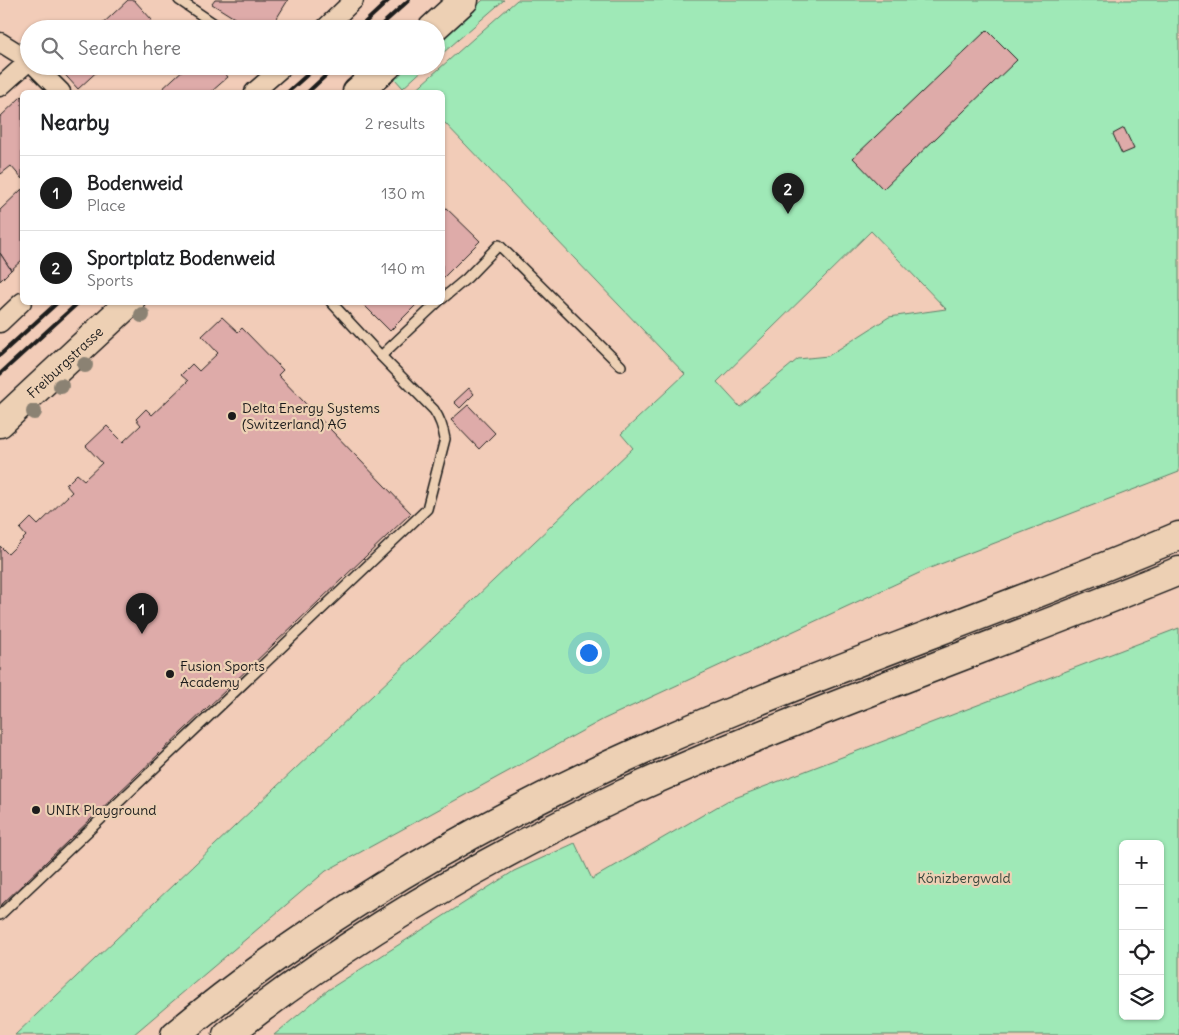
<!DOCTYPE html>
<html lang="en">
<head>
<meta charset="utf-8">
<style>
  :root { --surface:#fff; --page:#f2f2f2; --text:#202124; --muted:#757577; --line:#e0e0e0; --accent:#1c1c1c }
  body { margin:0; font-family:Delius,sans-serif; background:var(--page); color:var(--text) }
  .controls { position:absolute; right:15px; bottom:15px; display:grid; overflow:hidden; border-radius:8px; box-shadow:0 1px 4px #0004 }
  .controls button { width:45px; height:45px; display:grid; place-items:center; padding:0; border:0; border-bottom:1px solid var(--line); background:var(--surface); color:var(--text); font:25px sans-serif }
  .you { position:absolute; left:588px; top:652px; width:18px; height:18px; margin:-12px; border:4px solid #fff; border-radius:50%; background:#1a73e8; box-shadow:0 0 0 8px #1a73e833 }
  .badge { display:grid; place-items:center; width:32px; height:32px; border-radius:50%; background:var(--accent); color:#fff; font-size:16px; font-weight:700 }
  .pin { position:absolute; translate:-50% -41px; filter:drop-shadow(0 1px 2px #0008) }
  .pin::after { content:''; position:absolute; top:26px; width:18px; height:15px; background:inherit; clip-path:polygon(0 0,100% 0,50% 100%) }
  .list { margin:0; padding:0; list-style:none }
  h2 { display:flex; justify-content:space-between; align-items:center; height:65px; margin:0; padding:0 20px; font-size:21px }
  h2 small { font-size:16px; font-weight:400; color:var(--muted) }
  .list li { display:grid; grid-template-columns:32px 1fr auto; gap:15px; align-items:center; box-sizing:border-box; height:75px; padding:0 20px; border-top:1px solid var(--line) }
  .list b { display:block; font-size:19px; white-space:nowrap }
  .list p { margin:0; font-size:16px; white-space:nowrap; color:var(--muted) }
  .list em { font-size:16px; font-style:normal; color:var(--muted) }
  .icon { flex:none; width:28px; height:28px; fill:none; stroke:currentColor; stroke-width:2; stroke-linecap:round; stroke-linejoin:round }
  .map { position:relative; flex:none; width:1179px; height:1035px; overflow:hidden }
  .search { position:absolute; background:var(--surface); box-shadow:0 1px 4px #0004; left:20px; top:20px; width:425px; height:55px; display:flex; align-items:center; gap:12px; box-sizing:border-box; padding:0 18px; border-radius:28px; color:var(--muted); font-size:19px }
  .panel { position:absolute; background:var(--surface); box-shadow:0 1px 4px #0004; left:20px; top:90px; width:425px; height:215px; border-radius:8px }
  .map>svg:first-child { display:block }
</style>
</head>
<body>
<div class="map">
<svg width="1179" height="1035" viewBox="0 0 1179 1035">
  <rect width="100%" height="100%" fill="#f2ccb8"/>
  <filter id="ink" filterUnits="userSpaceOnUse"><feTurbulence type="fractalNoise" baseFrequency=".02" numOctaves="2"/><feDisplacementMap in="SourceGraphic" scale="10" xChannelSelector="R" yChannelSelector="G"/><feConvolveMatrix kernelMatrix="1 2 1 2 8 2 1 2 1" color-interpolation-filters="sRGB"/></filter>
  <g filter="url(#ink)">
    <g fill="#9fe9b7" stroke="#5e826a" fill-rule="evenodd">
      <polygon points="483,0 504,0 436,59 436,42"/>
      <path d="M517,0H1179V472L930,568L604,719L326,871L133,1035H15L633,448L621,434L685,374L443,121L442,92H415L414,91ZM871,231L946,309L889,317L828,356L798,359L740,407L717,382Z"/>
      <polygon points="409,66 427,66 403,88 395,79"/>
      <path d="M1179,628V1035H274L328,990L514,871L575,843L592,879L727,801ZM1123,844H1160V1016H1123Z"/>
    </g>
    <g fill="#deaba9" stroke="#1c1c1c">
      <polygon points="128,0 134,0 152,20 143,29 97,29"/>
      <polygon points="215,0 288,0 270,29 252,29 212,4"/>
      <polygon points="987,30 1017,60 883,189 853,158"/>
      <polygon points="57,66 103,66 78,89"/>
      <polygon points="187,66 219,66 228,77 211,92 161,92 160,91"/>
      <polygon points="22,96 22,179 11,166 1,174 0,173 0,117"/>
      <polygon points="1124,128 1134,149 1122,154 1113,134"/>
      <polygon points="22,189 22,260 11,270 0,253 0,210"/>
      <polygon points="442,204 480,241 442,279"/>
      <polygon points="0,253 11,270 0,281"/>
      <polygon points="361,302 419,302 390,331"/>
      <polygon points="222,317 238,332 242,328 283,370 278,375 411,513 0,906 0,546 8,554 26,536 20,529 31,518 38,525 72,492 66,485 77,474 84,480 102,463 86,446 107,426 123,442 141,425 136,419 146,409 152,415 188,381 181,375 192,364 199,371 218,353 202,336"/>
      <polygon points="469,388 474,394 460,408 454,402"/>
      <polygon points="468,405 495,433 479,449 451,420"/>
    </g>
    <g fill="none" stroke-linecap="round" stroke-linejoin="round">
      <defs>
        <g id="lane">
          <polyline points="179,0 222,29"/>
          <polyline points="442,299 467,278 499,245 621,366"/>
          <polyline points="331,302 381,356 438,302"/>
          <path d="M0,915L427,509L445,439C443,427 440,419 434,410L381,356"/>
        </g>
        <g id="street">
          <polyline points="324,29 354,0"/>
          <polyline points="0,42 29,60"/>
          <polyline points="35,66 61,92"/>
          <polyline points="0,87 29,61"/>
          <polyline points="254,92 284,66"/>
          <polyline points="0,323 22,302"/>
        </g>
        <g id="primary">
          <polyline points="432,29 464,0"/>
          <polyline points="357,92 387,66"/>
          <path id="s1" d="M0,423L130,302"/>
        </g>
        <g id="highway">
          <path d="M175,1035C319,915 482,821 653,745C826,669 1005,610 1179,536"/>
          <path d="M227,1035C347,939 480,862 619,796C678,768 739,744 801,719C926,669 1054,622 1179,571"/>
        </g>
      </defs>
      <use href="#lane" stroke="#1c1c1c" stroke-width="12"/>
      <use href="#street" stroke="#1c1c1c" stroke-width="21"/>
      <use href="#primary" stroke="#1c1c1c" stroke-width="31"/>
      <use href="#highway" stroke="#1c1c1c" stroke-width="31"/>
      <use href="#lane" stroke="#edd0b4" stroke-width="9"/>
      <use href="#street" stroke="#edd0b4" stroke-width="18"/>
      <use href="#primary" stroke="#edd0b4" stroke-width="28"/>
      <use href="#highway" stroke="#edd0b4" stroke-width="28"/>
      <g stroke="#1c1c1c" stroke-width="4">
        <polyline points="358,29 389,0"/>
        <polyline points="377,29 409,0"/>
        <polyline points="288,92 317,66"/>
        <polyline points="308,92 336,66"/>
        <polyline points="0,355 58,302"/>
        <polyline points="0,374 79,302"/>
      </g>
    </g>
    <g fill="#8b8273">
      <circle cx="142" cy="315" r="8"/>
      <circle cx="85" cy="365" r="8"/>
      <circle cx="61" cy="386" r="8"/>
      <circle cx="34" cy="412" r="8"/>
    </g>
  </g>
  <g fill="#1c1c1c" stroke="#edd0b4" stroke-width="2">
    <circle cx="232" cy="416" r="5"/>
    <circle cx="170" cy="674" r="5"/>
    <circle cx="36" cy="810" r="5"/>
  </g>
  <g text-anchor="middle" stroke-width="4.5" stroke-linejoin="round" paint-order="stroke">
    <g font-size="14" fill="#1c1c1c" stroke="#edd0b4">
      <text dy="5" stroke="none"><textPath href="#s1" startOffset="89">Freiburgstrasse</textPath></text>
    </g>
    <g font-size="14" fill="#1c1c1c" stroke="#edd0b4" text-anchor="start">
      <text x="242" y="413">Delta Energy Systems<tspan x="242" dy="16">(Switzerland) AG</tspan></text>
      <text x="180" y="671">Fusion Sports<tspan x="180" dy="16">Academy</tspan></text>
      <text x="46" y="815">UNIK Playground</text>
    </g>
    <g font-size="14" fill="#36453b" stroke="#edd0b4">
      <text x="964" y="883">Könizbergwald</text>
    </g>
  </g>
</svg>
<div class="controls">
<button>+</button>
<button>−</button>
<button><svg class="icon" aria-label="locate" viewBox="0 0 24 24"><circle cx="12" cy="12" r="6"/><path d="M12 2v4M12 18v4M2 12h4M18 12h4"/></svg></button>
<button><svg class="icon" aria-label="layers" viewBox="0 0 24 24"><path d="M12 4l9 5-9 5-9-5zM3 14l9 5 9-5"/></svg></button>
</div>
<div class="you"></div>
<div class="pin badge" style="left:142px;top:634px">1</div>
<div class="pin badge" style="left:788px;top:214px">2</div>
<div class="search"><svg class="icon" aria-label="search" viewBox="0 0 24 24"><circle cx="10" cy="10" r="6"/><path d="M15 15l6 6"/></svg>Search here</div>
<section class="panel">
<h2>Nearby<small>2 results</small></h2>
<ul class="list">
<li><span class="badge">1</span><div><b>Bodenweid</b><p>Place</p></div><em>130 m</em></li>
<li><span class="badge">2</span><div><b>Sportplatz Bodenweid</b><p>Sports</p></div><em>140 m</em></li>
</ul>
</section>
</div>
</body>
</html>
